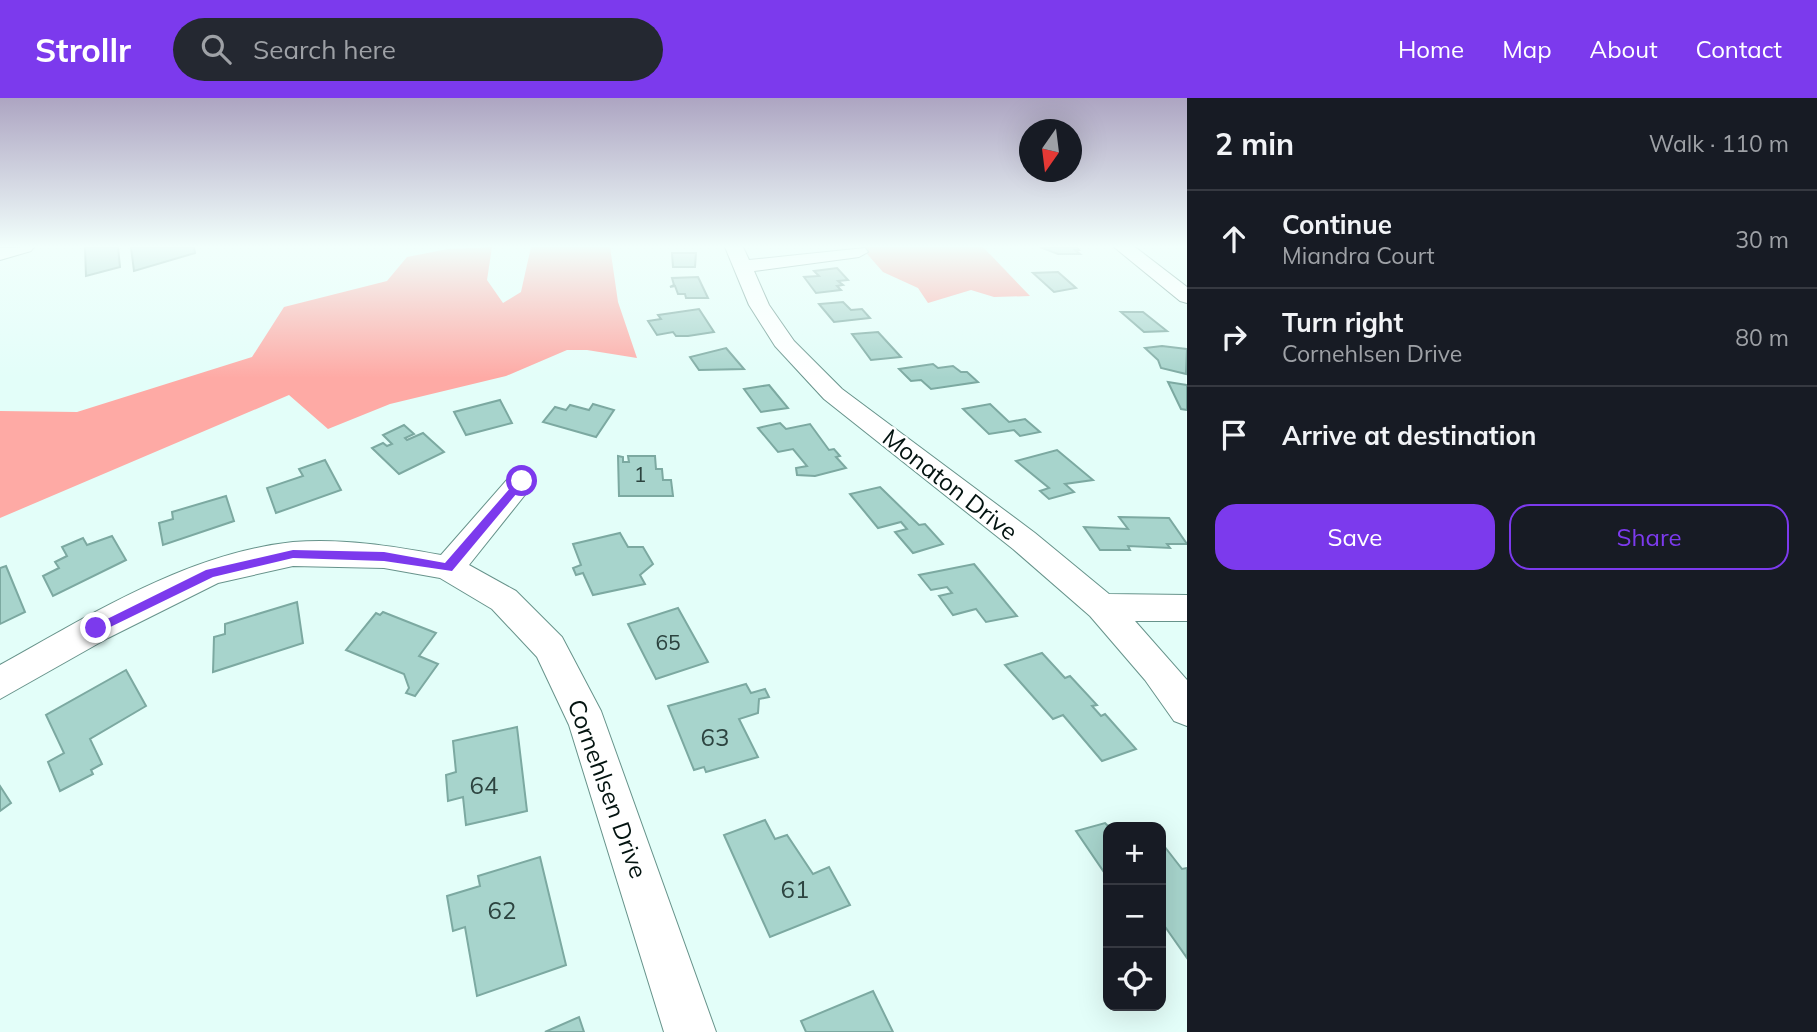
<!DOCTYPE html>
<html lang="en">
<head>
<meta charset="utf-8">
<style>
  :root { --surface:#171b24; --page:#242831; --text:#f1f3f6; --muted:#9ea1a6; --line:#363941; --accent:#7c3aed }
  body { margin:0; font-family:Mulish,sans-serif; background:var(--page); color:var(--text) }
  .controls { position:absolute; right:21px; bottom:21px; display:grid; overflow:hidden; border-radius:14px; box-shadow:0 7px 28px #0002 }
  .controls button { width:63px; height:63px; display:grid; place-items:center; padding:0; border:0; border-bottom:2px solid var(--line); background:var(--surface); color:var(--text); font:35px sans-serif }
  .compass { position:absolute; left:1019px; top:21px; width:63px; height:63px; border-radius:50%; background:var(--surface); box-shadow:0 7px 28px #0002; rotate:194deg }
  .stop { position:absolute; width:21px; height:21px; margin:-16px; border:5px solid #7c3aed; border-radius:50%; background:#fff }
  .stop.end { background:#7c3aed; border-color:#fff; box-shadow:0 2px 7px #0008 }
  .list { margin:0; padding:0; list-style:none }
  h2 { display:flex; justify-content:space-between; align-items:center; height:91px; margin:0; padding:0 28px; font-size:30px }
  h2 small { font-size:23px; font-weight:400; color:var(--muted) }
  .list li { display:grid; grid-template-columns:46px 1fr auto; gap:21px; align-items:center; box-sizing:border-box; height:98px; padding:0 28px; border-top:2px solid var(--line) }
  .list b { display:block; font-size:26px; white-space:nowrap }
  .list p { margin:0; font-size:23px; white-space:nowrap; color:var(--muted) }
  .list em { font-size:23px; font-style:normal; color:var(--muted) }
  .actions { display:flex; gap:14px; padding:21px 28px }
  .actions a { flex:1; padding:16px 0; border:2px solid var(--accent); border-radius:21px; text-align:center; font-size:24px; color:var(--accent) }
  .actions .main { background:var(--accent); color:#fff }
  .icon { flex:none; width:38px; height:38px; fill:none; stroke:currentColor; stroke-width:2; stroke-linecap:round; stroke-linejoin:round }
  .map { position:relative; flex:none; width:1187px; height:934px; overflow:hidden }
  header { display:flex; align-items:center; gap:42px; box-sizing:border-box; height:98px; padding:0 35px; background:var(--accent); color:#fff }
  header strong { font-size:33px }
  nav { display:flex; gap:38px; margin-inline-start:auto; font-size:24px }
  .search { width:490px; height:63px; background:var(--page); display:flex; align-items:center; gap:18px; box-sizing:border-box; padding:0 24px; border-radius:38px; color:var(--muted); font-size:26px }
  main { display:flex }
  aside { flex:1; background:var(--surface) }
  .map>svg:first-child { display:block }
</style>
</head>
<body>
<header>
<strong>Strollr</strong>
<div class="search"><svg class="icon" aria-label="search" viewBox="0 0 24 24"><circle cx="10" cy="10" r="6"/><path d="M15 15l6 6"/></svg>Search here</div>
<nav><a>Home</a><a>Map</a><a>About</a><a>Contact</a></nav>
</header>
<main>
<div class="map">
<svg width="1187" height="934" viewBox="0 0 1187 934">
  <rect width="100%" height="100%" fill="#e3fef9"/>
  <g fill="#feaaa5">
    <polygon points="492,149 487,182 503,205 521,194 531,149 610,149 618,204 637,260 587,252 567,252 506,278 390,306 328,331 289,297 0,420 0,313 77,314 252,259 284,209 387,183 407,159 448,151"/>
    <polygon points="861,149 983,149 1030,198 994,199 971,192 928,205 918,190 883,174"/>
  </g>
  <g fill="#a7d4cc" stroke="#7ca9a1" stroke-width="2">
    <polygon points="85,149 118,149 120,169 86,178"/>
    <polygon points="131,149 194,149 195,155 134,173"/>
    <polygon points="1040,149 1077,149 1079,152 1075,152 1080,156 1058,156"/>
    <polygon points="672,155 696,155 695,169 673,169"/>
    <polygon points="837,170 848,182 838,183 843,187 837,188 841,192 816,195 804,179 819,178 814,173"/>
    <polygon points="1058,174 1076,190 1054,194 1033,175"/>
    <polygon points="698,179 708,200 686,200 685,196 678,196 675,188 670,189 674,187 672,180"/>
    <polygon points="843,204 851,212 862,211 870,220 834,224 819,206"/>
    <polygon points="699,211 714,234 688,238 676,238 673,234 657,237 648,223 661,221 658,217"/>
    <polygon points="1121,214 1143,214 1167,233 1144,234"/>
    <polygon points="878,234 901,259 871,262 852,236"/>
    <polygon points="1162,248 1187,251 1186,276 1161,270 1158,262 1145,250"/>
    <polygon points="726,250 744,271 699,272 690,259"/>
    <polygon points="933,266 938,270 953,268 961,274 967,274 978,284 931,291 921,282 911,283 899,271"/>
    <polygon points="1168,284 1187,287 1187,312 1181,311"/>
    <polygon points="769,287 788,310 761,314 744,291"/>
    <polygon points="500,302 512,325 466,337 454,314"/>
    <polygon points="593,306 614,312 596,339 543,324 555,309 566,312 570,307 589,312"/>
    <polygon points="990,306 1009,324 1025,321 1040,334 1020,338 1014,332 989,336 963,311"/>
    <polygon points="780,325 786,331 810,326 829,352 834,351 840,358 836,359 846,370 815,378 797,377 796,370 807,368 793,351 778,354 758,330"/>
    <polygon points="404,327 414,336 405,340 407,342 423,335 444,354 399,376 372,350 383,345 387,348 392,346 383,337"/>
    <polygon points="1057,352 1093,382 1065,386 1074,394 1049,401 1040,393 1049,390 1016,363"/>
    <polygon points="618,358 623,359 623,364 629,364 628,358 655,358 656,371 662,371 663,382 671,382 673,398 619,398"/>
    <polygon points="325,362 341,392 276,415 267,390 303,378 299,371"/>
    <polygon points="880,389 919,427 925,426 943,446 913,455 895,434 907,431 901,424 878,430 850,396"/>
    <polygon points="226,398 234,423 163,447 159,425 173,421 172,414"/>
    <polygon points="1119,419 1169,420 1187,446 1167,446 1170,450 1128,448 1130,452 1100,452 1084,429 1128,431"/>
    <polygon points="620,435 628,449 643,449 653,466 640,477 645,486 593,497 583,475 576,477 573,470 581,467 573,446"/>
    <polygon points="112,438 126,462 53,498 43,478 59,470 55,464 67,458 62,449 83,440 87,447"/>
    <polygon points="974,466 1017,518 986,524 976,511 953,517 939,498 952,495 947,489 931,492 919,477"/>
    <polygon points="6,468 25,514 0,526 0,470"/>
    <polygon points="297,504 303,545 213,574 214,539 225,536 225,526"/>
    <polygon points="678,510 708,564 656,581 628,526"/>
    <polygon points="383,514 436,535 419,558 438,566 415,598 406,595 409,590 404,576 346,552 376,515 380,517"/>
    <polygon points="1042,555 1065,580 1070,578 1097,607 1092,608 1101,618 1105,616 1136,651 1102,663 1063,617 1053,621 1005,567"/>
    <polygon points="126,572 146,608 90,641 102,666 91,672 93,676 60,693 48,664 64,655 46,617"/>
    <polygon points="746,586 751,595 765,591 769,599 759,601 758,615 739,621 758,659 706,674 704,669 694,672 668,608"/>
    <polygon points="517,629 527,713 466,727 463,699 448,703 446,677 456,674 453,643"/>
    <polygon points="0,688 11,705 0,713"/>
    <polygon points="765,722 775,741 787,737 813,776 829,769 850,807 770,839 724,737"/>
    <polygon points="1105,725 1109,729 1108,780 1076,733"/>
    <polygon points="1161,744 1182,771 1187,770 1187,860 1161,823"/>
    <polygon points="540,759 566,867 477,898 465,829 453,833 447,798 480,788 478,778"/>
    <polygon points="873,893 893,934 806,934 801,923"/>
    <polygon points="579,919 584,934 545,934"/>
  </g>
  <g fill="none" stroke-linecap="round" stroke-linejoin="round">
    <defs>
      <g id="minor">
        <polygon points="34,149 31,153 0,162 0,150"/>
        <polygon points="725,149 743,149 749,162 865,150 868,154 859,159 754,173 769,207 794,243 842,291 1035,435 1109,496 1187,497 1187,523 1135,523 1187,582 1187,628 1174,623 1145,582 1090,518 1013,451 824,301 775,248 749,207"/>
        <polygon points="1114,149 1135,149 1187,189 1187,205 1180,203"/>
        <path d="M522,374L532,376L536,383L469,467L516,493L562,539L601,613L716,934H664L569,627L537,559L492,511L440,480L384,470L293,468L218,485L108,540L0,601V567C90,517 188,455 293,444C342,440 393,448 441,457L512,376Z"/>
      </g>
    </defs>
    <use href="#minor" stroke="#67938b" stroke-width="2"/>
    <use href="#minor" fill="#fff" fill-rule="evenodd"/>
  </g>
  <linearGradient id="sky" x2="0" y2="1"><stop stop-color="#ada5c2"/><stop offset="0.53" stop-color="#f2fffc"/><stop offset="1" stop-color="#f2fffc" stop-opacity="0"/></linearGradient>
  <rect width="1187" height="280" fill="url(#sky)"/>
  <polygon fill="#7c3aed" points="518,381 527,383 452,473 384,463 293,460 213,479 100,534 91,534 89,530 206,472 293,452 384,454 445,465"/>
  <g text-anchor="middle" stroke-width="5" stroke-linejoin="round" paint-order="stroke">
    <g font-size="21" fill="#2c433f">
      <text x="640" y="384">1</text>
      <text x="668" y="552">65</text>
    </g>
    <g font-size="24" fill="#031310" stroke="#fff">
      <text transform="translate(950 387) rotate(38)" y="8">Monaton Drive</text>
      <text transform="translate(607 691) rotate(70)" y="8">Cornehlsen Drive</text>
    </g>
    <g font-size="24" fill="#2c433f">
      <text x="715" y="648">63</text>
      <text x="484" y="696">64</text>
      <text x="795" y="800">61</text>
      <text x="502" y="821">62</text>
    </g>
  </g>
</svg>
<div class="controls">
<button>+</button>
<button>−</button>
<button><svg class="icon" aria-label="locate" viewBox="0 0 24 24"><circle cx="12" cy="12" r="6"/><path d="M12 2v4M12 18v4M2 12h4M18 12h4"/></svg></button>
</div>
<svg class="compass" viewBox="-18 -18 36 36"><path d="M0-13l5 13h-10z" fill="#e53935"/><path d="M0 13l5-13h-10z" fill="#9ea1a6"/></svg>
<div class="stop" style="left:522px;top:383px"></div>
<div class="stop end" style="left:96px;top:530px"></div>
</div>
<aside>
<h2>2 min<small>Walk · 110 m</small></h2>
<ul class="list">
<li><svg class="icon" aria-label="ahead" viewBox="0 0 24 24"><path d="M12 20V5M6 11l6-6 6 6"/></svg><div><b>Continue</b><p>Miandra Court</p></div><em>30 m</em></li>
<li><svg class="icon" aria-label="right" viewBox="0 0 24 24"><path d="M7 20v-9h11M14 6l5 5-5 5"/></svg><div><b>Turn right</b><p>Cornehlsen Drive</p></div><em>80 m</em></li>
<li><svg class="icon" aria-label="arrive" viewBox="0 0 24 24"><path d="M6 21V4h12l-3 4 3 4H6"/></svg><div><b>Arrive at destination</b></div></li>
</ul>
<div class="actions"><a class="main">Save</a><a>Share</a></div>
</aside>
</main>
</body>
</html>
